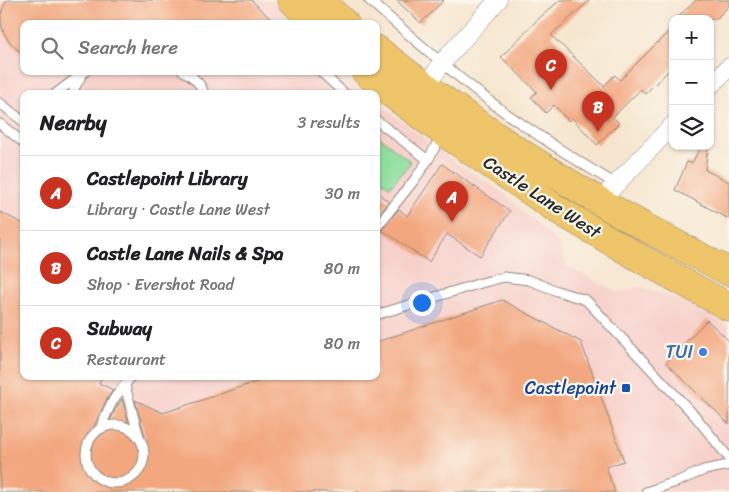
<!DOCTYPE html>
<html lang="en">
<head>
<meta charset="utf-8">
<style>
  :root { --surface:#fff; --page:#f2f2f2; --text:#202124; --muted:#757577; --line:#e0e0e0; --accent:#c8321e }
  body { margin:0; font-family:Sriracha,sans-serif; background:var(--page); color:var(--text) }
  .controls { position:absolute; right:15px; top:15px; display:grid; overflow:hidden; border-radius:10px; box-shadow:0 1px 4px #0004 }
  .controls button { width:45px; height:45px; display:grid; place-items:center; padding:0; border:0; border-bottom:1px solid var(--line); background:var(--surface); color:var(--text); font:25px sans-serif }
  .you { position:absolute; left:421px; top:302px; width:18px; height:18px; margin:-12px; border:4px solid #fff; border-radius:50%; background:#1a73e8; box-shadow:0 0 0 8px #1a73e833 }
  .badge { display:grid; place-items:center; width:32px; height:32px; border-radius:50%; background:var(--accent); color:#fff; font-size:16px; font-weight:700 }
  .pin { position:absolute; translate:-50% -41px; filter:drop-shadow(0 1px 2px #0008) }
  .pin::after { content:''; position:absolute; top:26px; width:18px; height:15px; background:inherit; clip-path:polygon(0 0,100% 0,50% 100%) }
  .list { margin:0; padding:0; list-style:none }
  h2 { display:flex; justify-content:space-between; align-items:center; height:65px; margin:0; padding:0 20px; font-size:21px }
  h2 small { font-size:16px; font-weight:400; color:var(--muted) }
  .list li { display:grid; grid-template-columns:32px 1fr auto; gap:15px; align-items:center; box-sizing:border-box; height:75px; padding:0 20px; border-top:1px solid var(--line) }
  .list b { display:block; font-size:19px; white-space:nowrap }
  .list p { margin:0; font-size:16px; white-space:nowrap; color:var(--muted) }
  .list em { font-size:16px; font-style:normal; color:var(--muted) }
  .icon { flex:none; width:28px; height:28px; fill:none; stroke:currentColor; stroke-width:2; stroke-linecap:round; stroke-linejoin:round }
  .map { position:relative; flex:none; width:729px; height:492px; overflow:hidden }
  .search { position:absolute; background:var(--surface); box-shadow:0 1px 4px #0004; left:20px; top:20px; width:360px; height:55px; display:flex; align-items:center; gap:12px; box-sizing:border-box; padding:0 18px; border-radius:10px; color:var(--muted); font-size:19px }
  .panel { position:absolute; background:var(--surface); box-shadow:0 1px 4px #0004; left:20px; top:90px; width:360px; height:290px; border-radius:10px }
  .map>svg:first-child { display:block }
</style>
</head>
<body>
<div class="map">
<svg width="729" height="492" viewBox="0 0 729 492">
  <rect width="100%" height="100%" fill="#fbf7ec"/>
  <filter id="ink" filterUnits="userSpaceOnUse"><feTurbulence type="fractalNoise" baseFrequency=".02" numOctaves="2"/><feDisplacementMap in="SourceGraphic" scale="10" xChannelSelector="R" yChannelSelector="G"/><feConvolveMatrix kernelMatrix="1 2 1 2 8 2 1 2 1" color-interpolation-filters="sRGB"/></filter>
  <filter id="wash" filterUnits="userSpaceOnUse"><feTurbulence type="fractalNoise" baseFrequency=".0096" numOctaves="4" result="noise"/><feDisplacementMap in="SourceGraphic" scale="20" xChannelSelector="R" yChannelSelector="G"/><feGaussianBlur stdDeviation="1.12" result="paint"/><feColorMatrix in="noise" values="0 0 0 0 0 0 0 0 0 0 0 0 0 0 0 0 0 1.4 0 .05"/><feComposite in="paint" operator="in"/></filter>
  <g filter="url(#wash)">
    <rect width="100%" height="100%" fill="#f6e6cf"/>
    <polygon fill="#f7d0ca" points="0,0 275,0 296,24 24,24 24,71 340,71 367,94 24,94 24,376 376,376 376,101 435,147 458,164 504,194 559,244 567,266 617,292 640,287 690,304 729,326 729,492 0,492"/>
    <polygon fill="#8ede9d" stroke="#5c8464" points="376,134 411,162 390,187 376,176"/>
    <g id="blocks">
      <g fill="#f3a77f">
        <polygon points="7,0 251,0 276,24 155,24 131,22 116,24 24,24 24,56 8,40 4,33 1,24 1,16 3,7"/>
        <polygon points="396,0 444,0 421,23"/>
        <polygon points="560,0 590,0 551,35 604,86 615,75 620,80 673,27 673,66 645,94 641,89 613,117 619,123 597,145 572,118 569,121 554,105 546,113 531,97 537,92 501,57 536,21"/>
        <polygon points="696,0 729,0 729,6 716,19 676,19"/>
        <polygon points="701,146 708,146 705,170 729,182 729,219 675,190 687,162 692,163"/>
        <polygon points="442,164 510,211 480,256 447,234 429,262 382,230 399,209 407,216"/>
        <polygon points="376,192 389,202 376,218"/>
        <polygon points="0,212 24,224 24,376 102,376 99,383 113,390 106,401 94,426 94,430 97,434 101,435 105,432 115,410 122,399 133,439 135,442 140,443 144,441 145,436 135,400 163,413 274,376 376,376 376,342 502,300 581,342 624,461 606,467 615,492 0,492"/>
        <polygon points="707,320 729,341 729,424 666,363"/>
      </g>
    </g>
  </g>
  <g filter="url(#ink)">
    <use href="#blocks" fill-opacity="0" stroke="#90887d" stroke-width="1"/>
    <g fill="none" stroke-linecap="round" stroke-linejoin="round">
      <defs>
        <g id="service">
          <path d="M369,0C415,40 461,81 510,116C545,140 580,163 616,184"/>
          <path d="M183,71C192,75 202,85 204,94"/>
          <polyline points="320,71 345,94"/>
          <polyline points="55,94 86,71"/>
          <polyline points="73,94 75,87 80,78"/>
          <polyline points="0,103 24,122"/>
          <polyline points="376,120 428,160"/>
          <polyline points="0,124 24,143"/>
          <polyline points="376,228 415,179 428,160 442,134"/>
          <polyline points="376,315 481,283 504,277 529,280 557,291 586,300 695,416 729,458"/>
          <polyline points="125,386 139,437"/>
          <circle cx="115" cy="454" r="29"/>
          <path d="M100,429C105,418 109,405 116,396C122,389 126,384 131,376"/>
          <polyline points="646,492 676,482 704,470 729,465"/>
        </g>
        <g id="minor">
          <polyline points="710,86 729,67"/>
          <polyline points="425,88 442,63 498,0"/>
          <polyline points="599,202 673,125"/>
        </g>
        <g id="primary">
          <polyline points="292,0 315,24"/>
          <polyline points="319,0 345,24"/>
          <path d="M376,49C447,105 521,155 599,201C641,226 686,249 729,272"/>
          <polyline points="365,71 385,89 443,132 558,210 638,257 729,307"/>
        </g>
      </defs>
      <use href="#service" stroke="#90887d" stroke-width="11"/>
      <use href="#minor" stroke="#90887d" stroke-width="19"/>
      <use href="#primary" stroke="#90887d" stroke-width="29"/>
      <use href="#service" stroke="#fff" stroke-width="9"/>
      <use href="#minor" stroke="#fff" stroke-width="18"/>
      <use href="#primary" stroke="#eec569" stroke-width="28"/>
    </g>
  </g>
  <circle fill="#3f7fe0" stroke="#fbf7ec" stroke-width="2" cx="703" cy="352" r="5"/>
  <rect fill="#1a4fb4" stroke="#fbf7ec" stroke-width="2" x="621" y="383" width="10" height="10" rx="2.5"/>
  <g text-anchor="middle" stroke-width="4.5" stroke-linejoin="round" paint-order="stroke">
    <g font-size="18" fill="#2b2b2b" stroke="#fbf7ec">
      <text transform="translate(542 197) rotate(33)" y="6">Castle Lane West</text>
    </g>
    <g font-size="18" fill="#366cbe" stroke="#fbf7ec" text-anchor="end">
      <text x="693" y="358">TUI</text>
    </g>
    <g font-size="18" fill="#164399" stroke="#fbf7ec" text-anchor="end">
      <text x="616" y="394">Castlepoint</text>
    </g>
  </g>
</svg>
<div class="controls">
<button>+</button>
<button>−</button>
<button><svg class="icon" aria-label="layers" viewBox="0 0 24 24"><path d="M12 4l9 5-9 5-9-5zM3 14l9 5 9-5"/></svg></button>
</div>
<div class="you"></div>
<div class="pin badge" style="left:452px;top:222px">A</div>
<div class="pin badge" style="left:598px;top:132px">B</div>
<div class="pin badge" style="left:551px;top:90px">C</div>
<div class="search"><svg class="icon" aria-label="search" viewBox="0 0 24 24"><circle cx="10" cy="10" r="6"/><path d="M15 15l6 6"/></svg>Search here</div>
<section class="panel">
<h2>Nearby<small>3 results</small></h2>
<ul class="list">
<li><span class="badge">A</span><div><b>Castlepoint Library</b><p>Library · Castle Lane West</p></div><em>30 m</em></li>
<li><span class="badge">B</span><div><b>Castle Lane Nails &amp; Spa</b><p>Shop · Evershot Road</p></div><em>80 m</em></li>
<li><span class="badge">C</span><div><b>Subway</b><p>Restaurant</p></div><em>80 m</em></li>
</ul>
</section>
</div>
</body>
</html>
